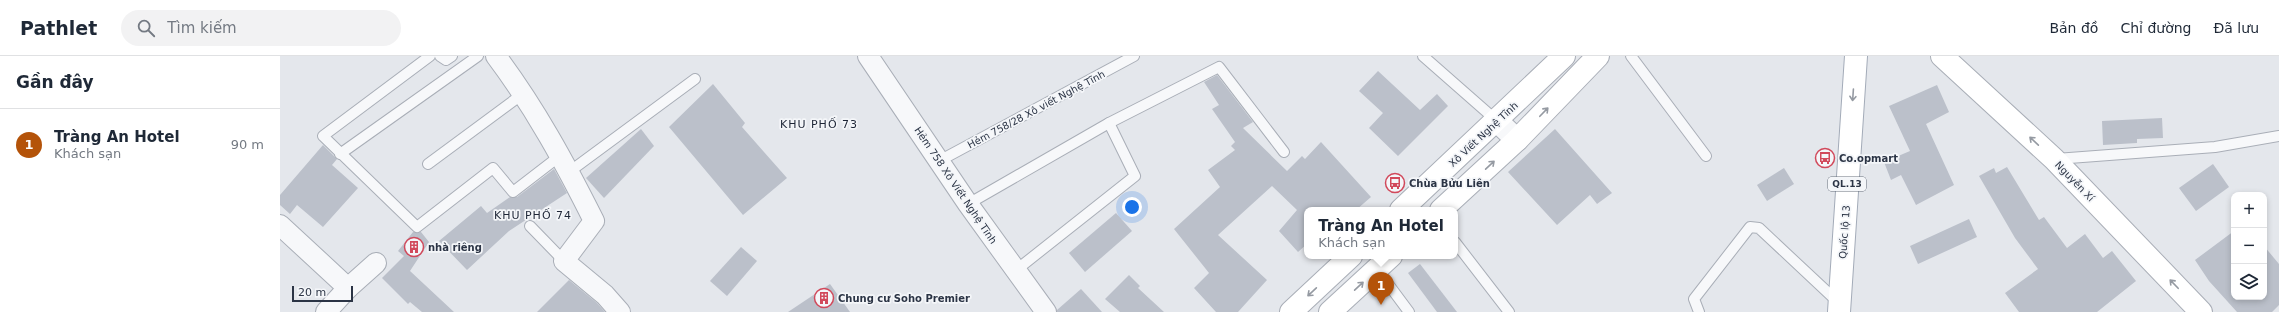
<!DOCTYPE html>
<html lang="vi">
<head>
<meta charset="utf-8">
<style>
  :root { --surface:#fff; --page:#f2f2f3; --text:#1f2937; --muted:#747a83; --line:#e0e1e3; --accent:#b45309 }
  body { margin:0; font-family:"DejaVu Sans",sans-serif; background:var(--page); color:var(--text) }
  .controls { position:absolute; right:12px; bottom:12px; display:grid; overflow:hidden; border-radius:8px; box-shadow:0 2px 6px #0003 }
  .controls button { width:36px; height:36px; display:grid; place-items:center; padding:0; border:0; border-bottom:1px solid var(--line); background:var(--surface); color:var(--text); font:20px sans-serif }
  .scale { position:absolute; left:12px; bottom:10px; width:61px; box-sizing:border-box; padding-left:4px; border:2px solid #2b3445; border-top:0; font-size:11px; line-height:14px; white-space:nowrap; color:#2b3445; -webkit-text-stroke:3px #f4f6f9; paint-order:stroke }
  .you { position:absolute; left:852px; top:151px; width:14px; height:14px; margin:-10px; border:3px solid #fff; border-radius:50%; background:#1a73e8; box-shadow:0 0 0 6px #1a73e833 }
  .badge { display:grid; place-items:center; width:26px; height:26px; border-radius:50%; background:var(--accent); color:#fff; font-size:13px; font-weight:700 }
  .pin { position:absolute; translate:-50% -33px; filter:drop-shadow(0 1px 2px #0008) }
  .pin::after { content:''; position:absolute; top:21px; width:14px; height:12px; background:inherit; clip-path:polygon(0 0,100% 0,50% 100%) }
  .popup { position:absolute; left:1024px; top:151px; width:154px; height:52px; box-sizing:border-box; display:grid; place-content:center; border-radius:8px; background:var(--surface); filter:drop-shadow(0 1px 3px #0005); font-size:13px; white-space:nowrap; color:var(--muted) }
  .popup b { font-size:15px; color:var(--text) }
  .popup::after { content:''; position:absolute; left:50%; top:100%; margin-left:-8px; border:8px solid transparent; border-top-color:var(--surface) }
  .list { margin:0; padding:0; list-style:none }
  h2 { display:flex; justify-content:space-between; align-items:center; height:52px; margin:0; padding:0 16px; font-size:17px }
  h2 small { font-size:13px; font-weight:400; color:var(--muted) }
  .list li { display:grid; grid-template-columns:26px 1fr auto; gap:12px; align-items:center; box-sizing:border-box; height:72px; padding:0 16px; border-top:1px solid var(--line) }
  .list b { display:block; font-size:15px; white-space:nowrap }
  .list p { margin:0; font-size:13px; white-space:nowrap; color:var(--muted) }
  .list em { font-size:13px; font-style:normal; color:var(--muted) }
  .icon { flex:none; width:22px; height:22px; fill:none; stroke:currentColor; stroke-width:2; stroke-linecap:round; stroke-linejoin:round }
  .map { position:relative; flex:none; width:1999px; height:256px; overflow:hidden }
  header { display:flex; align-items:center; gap:24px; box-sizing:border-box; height:56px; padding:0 20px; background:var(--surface); border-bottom:1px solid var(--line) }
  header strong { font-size:19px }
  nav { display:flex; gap:22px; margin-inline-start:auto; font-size:14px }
  .search { width:280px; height:36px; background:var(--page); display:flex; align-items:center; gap:10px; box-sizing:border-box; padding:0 14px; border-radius:22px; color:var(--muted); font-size:15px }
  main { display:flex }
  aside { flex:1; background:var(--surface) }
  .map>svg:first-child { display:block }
</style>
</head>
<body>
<header>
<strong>Pathlet</strong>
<div class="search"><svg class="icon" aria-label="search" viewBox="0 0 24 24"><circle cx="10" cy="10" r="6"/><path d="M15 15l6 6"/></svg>Tìm kiếm</div>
<nav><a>Bản đồ</a><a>Chỉ đường</a><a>Đã lưu</a></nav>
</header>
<main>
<aside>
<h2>Gần đây<small></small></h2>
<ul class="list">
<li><span class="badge">1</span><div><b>Tràng An Hotel</b><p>Khách sạn</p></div><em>90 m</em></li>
</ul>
</aside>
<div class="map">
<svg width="1999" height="256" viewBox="0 0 1999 256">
  <rect width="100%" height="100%" fill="#e4e7ec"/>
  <g fill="#bbc0ca">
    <polygon points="1098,15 1140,54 1157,38 1168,50 1118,100 1089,72 1103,57 1079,35"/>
    <polygon points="937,19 973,66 963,72 1007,115 1022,100 1025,103 1041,86 1091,141 1076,154 1027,154 1027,188 1018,196 999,175 1017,154 992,130 938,179 987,224 958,256 936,256 914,232 929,217 894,173 940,131 928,114 955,94 951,90 955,86 932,53 939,49 924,26"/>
    <polygon points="433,28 465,67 462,71 507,122 463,159 389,71"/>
    <polygon points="1657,29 1669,56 1646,68 1674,129 1636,149 1621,119 1611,124 1604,106 1630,95 1609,50"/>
    <polygon points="1882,62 1883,82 1857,83 1857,87 1823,89 1822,65"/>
    <polygon points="361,73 374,90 324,142 306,122"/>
    <polygon points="1275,73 1332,137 1317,148 1310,139 1277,169 1228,116"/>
    <polygon points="43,89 57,103 52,109 78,132 43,171 17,149 10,158 0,149 0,139"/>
    <polygon points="1933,108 1949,131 1916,155 1899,132"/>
    <polygon points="1727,111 1759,164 1764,161 1787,192 1805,178 1823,202 1832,195 1856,225 1817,256 1739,256 1725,237 1758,213 1735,182 1699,120 1714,112 1716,117"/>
    <polygon points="1504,112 1514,128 1487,145 1477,129"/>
    <polygon points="274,113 287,137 229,175 187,214 159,185 201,150 207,157 230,141 237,141"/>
    <polygon points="836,157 852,175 805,216 789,197"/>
    <polygon points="1689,163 1697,181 1638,208 1630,190"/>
    <polygon points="1954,175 1954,241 1984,241 1984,190 1999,208 1999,249 1992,256 1957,256 1929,225 1915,204"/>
    <polygon points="133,176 141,176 149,186 130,215 174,256 142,256 130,246 128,248 102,222 124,200 118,195"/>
    <polygon points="461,191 477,205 447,240 430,225"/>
    <polygon points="1140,208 1177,256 1157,256 1128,217"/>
    <polygon points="849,219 860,230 858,232 884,256 840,256 825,243"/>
    <polygon points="289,224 317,247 325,256 257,256"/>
    <polygon points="550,228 570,256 508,256"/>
    <polygon points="801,233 822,256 777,256 777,254"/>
  </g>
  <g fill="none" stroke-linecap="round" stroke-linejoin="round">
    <defs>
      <g id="service">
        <polyline points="150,0 43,80 137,171 213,112 233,136 281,99"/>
        <polyline points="160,0 166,4 172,0"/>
        <polyline points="1143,0 1217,65"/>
        <polyline points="1351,0 1426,100"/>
        <polyline points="60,98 198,0"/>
        <polyline points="1776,103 1935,91 1999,80"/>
        <polyline points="659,105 854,0"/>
        <polyline points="148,108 244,37"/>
        <polyline points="289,116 415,23"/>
        <polyline points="688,148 829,67"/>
        <polyline points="250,170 284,205"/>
        <polyline points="1175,186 1229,256"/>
        <polyline points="1097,213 1129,256"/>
        <polyline points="735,215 855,120 829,67 939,11 1004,96"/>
        <polyline points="1419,256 1414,243 1470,171 1479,172 1558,246"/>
      </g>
      <g id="minor">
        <path d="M216,0C255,52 285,107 314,165L284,205L325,239L340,256"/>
        <polyline points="588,0 688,148 766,256"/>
        <polyline points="0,169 68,232"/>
        <polyline points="46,256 68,232 96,207"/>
      </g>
      <polyline id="tertiary" points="1217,65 1237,84"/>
      <g id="secondary">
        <polyline points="1662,0 1774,103 1921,256"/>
        <polyline points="1121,154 1284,0"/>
        <polyline points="1161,154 1237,84 1318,0"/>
        <polyline points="1011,256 1071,200"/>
        <polyline points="1050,256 1111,200"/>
      </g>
      <polyline id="primary" points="1559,256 1576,0"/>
    </defs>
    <use href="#service" stroke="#a9aeb7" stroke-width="12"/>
    <use href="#minor" stroke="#a9aeb7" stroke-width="22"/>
    <use href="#tertiary" stroke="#a9aeb7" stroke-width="24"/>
    <use href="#secondary" stroke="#a9aeb7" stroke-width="24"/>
    <use href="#primary" stroke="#a3abb8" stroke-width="24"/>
    <use href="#service" stroke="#f7f8fa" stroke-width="10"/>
    <use href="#minor" stroke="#f7f8fa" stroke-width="20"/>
    <use href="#tertiary" stroke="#f7f8fa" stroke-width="22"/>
    <use href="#secondary" stroke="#fff" stroke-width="22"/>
    <use href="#primary" stroke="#fff" stroke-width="22"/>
  </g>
  <defs><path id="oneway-shaft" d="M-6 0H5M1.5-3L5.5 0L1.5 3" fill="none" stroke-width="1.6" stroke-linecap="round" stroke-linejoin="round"/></defs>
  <g stroke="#959aa2">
    <use href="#oneway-shaft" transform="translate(1573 39) rotate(94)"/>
    <use href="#oneway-shaft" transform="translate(1264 56) rotate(-46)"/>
    <use href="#oneway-shaft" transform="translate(1754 85) rotate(-137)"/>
    <use href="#oneway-shaft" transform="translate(1210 109) rotate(-43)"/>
    <use href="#oneway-shaft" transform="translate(1894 228) rotate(-134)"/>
    <use href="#oneway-shaft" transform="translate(1079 230) rotate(-43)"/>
    <use href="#oneway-shaft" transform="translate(1032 236) rotate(137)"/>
  </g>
  <defs>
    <symbol id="bus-ring" viewBox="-11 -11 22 22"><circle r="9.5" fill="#f4f6f9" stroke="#d1495b" stroke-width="1.5"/><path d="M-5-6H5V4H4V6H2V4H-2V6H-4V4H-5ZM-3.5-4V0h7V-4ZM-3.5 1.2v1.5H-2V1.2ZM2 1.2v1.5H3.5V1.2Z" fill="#d1495b"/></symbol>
    <symbol id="building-ring" viewBox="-11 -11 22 22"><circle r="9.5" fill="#f4f6f9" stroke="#d1495b" stroke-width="1.5"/><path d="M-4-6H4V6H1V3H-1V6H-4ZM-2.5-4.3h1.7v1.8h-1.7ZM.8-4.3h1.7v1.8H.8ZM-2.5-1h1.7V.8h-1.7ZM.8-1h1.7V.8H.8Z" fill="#d1495b"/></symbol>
  </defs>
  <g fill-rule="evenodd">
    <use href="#bus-ring" x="1534" y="91" width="22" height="22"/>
    <use href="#bus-ring" x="1104" y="116" width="22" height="22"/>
    <use href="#building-ring" x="123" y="180" width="22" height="22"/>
    <use href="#building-ring" x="533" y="231" width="22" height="22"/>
  </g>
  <g text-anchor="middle" stroke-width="3.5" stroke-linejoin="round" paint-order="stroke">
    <rect fill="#f4f6f9" stroke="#676e7b" stroke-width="1" x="1548" y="121" width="38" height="14" rx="3"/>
    <g font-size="9" font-weight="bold" fill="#2b3445">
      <text x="1567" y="131">QL.13</text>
    </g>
    <g font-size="10" fill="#2b3445" stroke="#f4f6f9">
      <text transform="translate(756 53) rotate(-28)" y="4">Hẻm 758/28 Xô viết Nghệ Tĩnh</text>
      <text transform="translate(1203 78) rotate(-43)" y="4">Xô Viết Nghệ Tĩnh</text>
      <text transform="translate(1795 125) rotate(46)" y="4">Nguyễn Xí</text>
      <text transform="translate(676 129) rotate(56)" y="4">Hẻm 758 Xô Viết Nghệ Tĩnh</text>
      <text transform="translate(1564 176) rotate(-86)" y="4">Quốc lộ 13</text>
    </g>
    <g font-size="10" font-weight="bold" fill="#2b3445" stroke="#f4f6f9" text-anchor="start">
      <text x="1559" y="106">Co.opmart</text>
      <text x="1129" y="131">Chùa Bửu Liên</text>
      <text x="148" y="195">nhà riêng</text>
      <text x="558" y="246">Chung cư Soho Premier</text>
    </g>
    <g font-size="11" letter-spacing="1" fill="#1d2536" stroke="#f4f6f9">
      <text x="539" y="72">KHU PHỐ 73</text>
      <text x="253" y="163">KHU PHỐ 74</text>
    </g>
  </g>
</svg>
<div class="controls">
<button>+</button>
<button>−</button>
<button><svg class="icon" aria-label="layers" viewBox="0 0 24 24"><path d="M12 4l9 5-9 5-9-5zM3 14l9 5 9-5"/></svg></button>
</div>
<div class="scale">20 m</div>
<div class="you"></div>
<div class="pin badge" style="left:1101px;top:249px">1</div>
<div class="popup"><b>Tràng An Hotel</b>Khách sạn</div>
</div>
</main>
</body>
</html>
